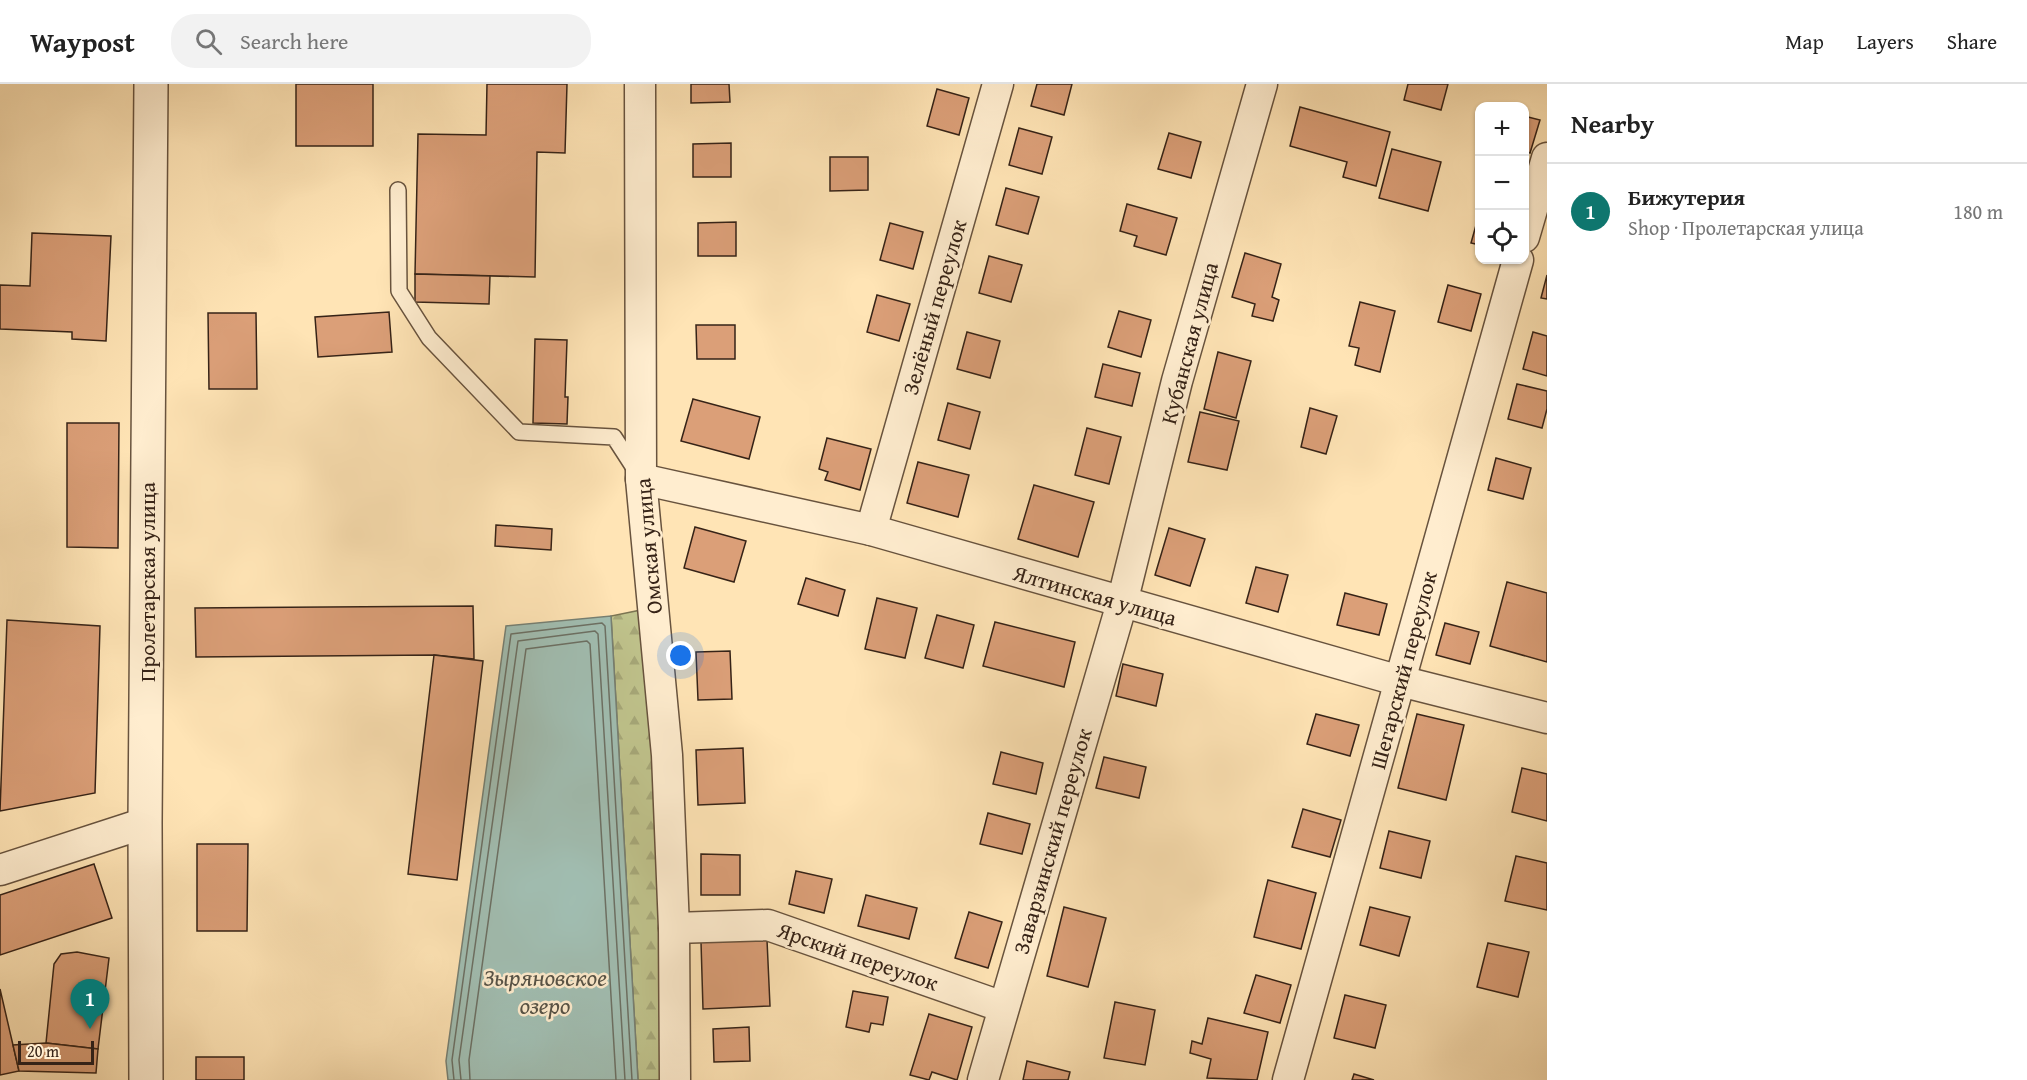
<!DOCTYPE html>
<html lang="en">
<head>
<meta charset="utf-8">
<style>
  :root { --surface:#fff; --page:#f2f2f2; --text:#222; --muted:#767676; --line:#e0e0e0; --accent:#0f766e }
  body { margin:0; font-family:"Gentium Book Plus",serif; background:var(--page); color:var(--text) }
  .controls { position:absolute; right:18px; top:18px; display:grid; overflow:hidden; border-radius:12px; box-shadow:0 2px 4px #0004 }
  .controls button { width:54px; height:54px; display:grid; place-items:center; padding:0; border:0; border-bottom:2px solid var(--line); background:var(--surface); color:var(--text); font:30px sans-serif }
  .scale { position:absolute; left:18px; bottom:15px; width:76px; box-sizing:border-box; padding-left:6px; border:3px solid #362317; border-top:0; font-size:16px; line-height:21px; white-space:nowrap; color:#362317; -webkit-text-stroke:4px #ffedcf; paint-order:stroke }
  .you { position:absolute; left:681px; top:572px; width:21px; height:21px; margin:-15px; border:4px solid #fff; border-radius:50%; background:#1a73e8; box-shadow:0 0 0 9px #1a73e833 }
  .badge { display:grid; place-items:center; width:39px; height:39px; border-radius:50%; background:var(--accent); color:#fff; font-size:20px; font-weight:700 }
  .pin { position:absolute; translate:-50% -50px; filter:drop-shadow(0 2px 3px #0008) }
  .pin::after { content:''; position:absolute; top:32px; width:21px; height:18px; background:inherit; clip-path:polygon(0 0,100% 0,50% 100%) }
  .list { margin:0; padding:0; list-style:none }
  h2 { display:flex; justify-content:space-between; align-items:center; height:78px; margin:0; padding:0 24px; font-size:26px }
  h2 small { font-size:20px; font-weight:400; color:var(--muted) }
  .list li { display:grid; grid-template-columns:39px 1fr auto; gap:18px; align-items:center; box-sizing:border-box; height:96px; padding:0 24px; border-top:2px solid var(--line) }
  .list b { display:block; font-size:22px; white-space:nowrap }
  .list p { margin:0; font-size:20px; white-space:nowrap; color:var(--muted) }
  .list em { font-size:20px; font-style:normal; color:var(--muted) }
  .icon { flex:none; width:33px; height:33px; fill:none; stroke:currentColor; stroke-width:2; stroke-linecap:round; stroke-linejoin:round }
  .map { position:relative; flex:none; width:1547px; height:996px; overflow:hidden }
  header { display:flex; align-items:center; gap:36px; box-sizing:border-box; height:84px; padding:0 30px; background:var(--surface); border-bottom:2px solid var(--line) }
  header strong { font-size:28px }
  nav { display:flex; gap:33px; margin-inline-start:auto; font-size:21px }
  .search { width:420px; height:54px; background:var(--page); display:flex; align-items:center; gap:15px; box-sizing:border-box; padding:0 21px; border-radius:24px; color:var(--muted); font-size:22px }
  main { display:flex }
  aside { flex:1; background:var(--surface) }
  .map>svg:first-child { display:block }
</style>
</head>
<body>
<header>
<strong>Waypost</strong>
<div class="search"><svg class="icon" aria-label="search" viewBox="0 0 24 24"><circle cx="10" cy="10" r="6"/><path d="M15 15l6 6"/></svg>Search here</div>
<nav><a>Map</a><a>Layers</a><a>Share</a></nav>
</header>
<main>
<div class="map">
<svg width="1547" height="996" viewBox="0 0 1547 996">
  <defs>
    <pattern id="forest-firs" width="22" height="20" patternUnits="userSpaceOnUse" patternTransform="scale(1.5)"><rect width="22" height="20" fill="#c0c48d"/><path d="M5 1l3.5 6h-7zM16 11l3.5 6h-7z" fill="#a6a879"/></pattern>
  </defs>
  <rect width="100%" height="100%" fill="#ffe4b5"/>
  <filter id="stains"><feTurbulence type="fractalNoise" baseFrequency=".00333" numOctaves="4"/><feColorMatrix values="0 0 0 0 .2 0 0 0 0 .09 0 0 0 0 .02 0 0 0 .5 -.17"/></filter>
  <radialGradient id="worn" r=".72"><stop offset=".6" stop-color="#630" stop-opacity="0"/><stop offset="1" stop-color="#630" stop-opacity=".3"/></radialGradient>
  <polygon fill="url(#forest-firs)" stroke="#7b7452" stroke-width="1.5" points="641,526 655,674 663,996 638,996 611,532"/>
  <polygon fill="#a1beb2" stroke="#768074" stroke-width="1.5" points="611,532 638,996 448,996 446,977 506,542"/>
  <g fill="none" stroke-linecap="round" stroke-linejoin="round">
    <g stroke="#6c7064" stroke-width="1.5">
      <polyline points="454,996 452,976 511,550 602,539 605,542 632,996"/>
      <polyline points="461,996 459,976 518,557 595,547 598,550 625,996"/>
      <polyline points="470,996 469,976 526,565 587,557 590,560 616,996"/>
    </g>
  </g>
  <g fill="#db9f78" stroke="#362317" stroke-width="1.5">
    <rect x="296" y="0" width="77" height="62"/>
    <polygon points="487,0 567,0 565,69 537,68 535,193 415,190 418,50 486,51"/>
    <polygon points="691,0 729,0 730,18 691,19"/>
    <polygon points="1037,0 1072,0 1064,31 1031,22"/>
    <polygon points="1408,0 1448,0 1441,26 1404,16"/>
    <polygon points="937,5 969,14 959,51 927,42"/>
    <polygon points="1300,23 1390,48 1376,102 1343,93 1347,78 1290,62"/>
    <polygon points="1524,32 1540,36 1530,69 1524,67"/>
    <polygon points="1019,44 1052,53 1042,90 1009,81"/>
    <polygon points="1169,49 1201,58 1191,94 1158,85"/>
    <polygon points="731,59 731,93 693,93 693,60"/>
    <polygon points="1392,65 1441,78 1428,127 1379,114"/>
    <polygon points="830,73 868,73 868,106 830,107"/>
    <polygon points="1006,104 1039,113 1028,150 996,141"/>
    <polygon points="1127,120 1177,134 1166,171 1134,162 1137,152 1120,147"/>
    <polygon points="1480,127 1480,161 1471,159"/>
    <polygon points="736,138 736,172 698,172 698,139"/>
    <polygon points="890,139 923,148 913,185 880,176"/>
    <polygon points="32,149 111,152 106,257 72,255 72,248 0,245 0,201 30,202"/>
    <polygon points="1245,169 1281,180 1272,213 1279,216 1273,237 1252,232 1255,220 1232,213"/>
    <polygon points="989,172 1022,181 1011,218 979,209"/>
    <polygon points="415,190 490,192 489,220 415,218"/>
    <polygon points="1547,191 1547,215 1541,214"/>
    <polygon points="1448,201 1481,210 1471,247 1438,238"/>
    <polygon points="877,211 910,220 899,257 867,248"/>
    <polygon points="1360,218 1395,227 1380,288 1355,281 1359,264 1349,262"/>
    <polygon points="1119,227 1151,236 1141,273 1108,263"/>
    <polygon points="389,228 392,268 318,273 315,233"/>
    <polygon points="208,229 256,229 257,305 209,305"/>
    <polygon points="696,241 735,241 735,275 697,275"/>
    <polygon points="967,248 1000,257 990,294 957,285"/>
    <polygon points="1533,248 1547,252 1547,292 1523,285"/>
    <polygon points="535,255 567,256 565,313 568,313 567,340 533,339"/>
    <polygon points="1218,268 1251,277 1236,334 1204,325"/>
    <polygon points="1103,280 1140,289 1132,322 1095,313"/>
    <polygon points="1517,300 1547,307 1547,325 1542,344 1508,335"/>
    <polygon points="693,315 760,333 749,375 681,357"/>
    <polygon points="948,319 980,328 970,365 938,356"/>
    <polygon points="1310,324 1337,332 1326,370 1301,363"/>
    <polygon points="1200,328 1239,337 1227,386 1188,378"/>
    <polygon points="67,339 119,339 118,464 67,463"/>
    <polygon points="1087,344 1121,353 1109,400 1075,391"/>
    <polygon points="827,354 871,365 860,406 825,396 828,388 819,385"/>
    <polygon points="1496,374 1531,384 1523,415 1488,406"/>
    <polygon points="918,378 969,391 958,433 907,419"/>
    <polygon points="1034,401 1094,418 1078,473 1018,455"/>
    <polygon points="496,441 552,445 551,466 495,462"/>
    <polygon points="695,443 746,457 734,498 684,484"/>
    <polygon points="1169,444 1205,455 1190,502 1155,491"/>
    <polygon points="1256,483 1288,491 1278,528 1246,519"/>
    <polygon points="806,494 845,506 838,532 798,520"/>
    <polygon points="1507,498 1547,509 1547,578 1490,562"/>
    <polygon points="1345,509 1387,520 1379,551 1337,541"/>
    <polygon points="877,514 917,524 905,574 865,565"/>
    <polygon points="473,522 474,575 434,571 196,573 195,524"/>
    <polygon points="937,531 974,541 963,584 925,574"/>
    <polygon points="7,536 100,542 95,709 0,727"/>
    <polygon points="995,538 1075,558 1064,603 983,582"/>
    <polygon points="1445,539 1479,548 1470,580 1436,571"/>
    <polygon points="730,567 732,615 698,616 696,568"/>
    <polygon points="434,571 483,577 457,796 408,790"/>
    <polygon points="1123,580 1163,590 1156,622 1116,612"/>
    <polygon points="1316,630 1359,641 1350,672 1307,660"/>
    <polygon points="1417,630 1464,641 1446,716 1398,704"/>
    <polygon points="743,664 745,719 698,721 696,666"/>
    <polygon points="1001,668 1043,679 1036,710 993,700"/>
    <polygon points="1104,673 1146,683 1139,714 1096,704"/>
    <polygon points="1522,684 1547,690 1547,737 1512,728"/>
    <polygon points="1303,725 1341,736 1330,773 1292,763"/>
    <polygon points="988,729 1030,740 1022,770 980,760"/>
    <polygon points="1389,747 1430,757 1421,794 1380,784"/>
    <polygon points="197,760 248,760 247,847 197,847"/>
    <polygon points="701,770 740,771 740,811 701,811"/>
    <polygon points="1516,772 1547,779 1547,826 1505,817"/>
    <polygon points="94,780 112,834 0,871 0,811"/>
    <polygon points="796,787 832,795 824,829 789,820"/>
    <polygon points="1268,796 1316,809 1301,865 1254,853"/>
    <polygon points="866,811 917,824 909,855 858,842"/>
    <polygon points="1064,823 1106,834 1088,903 1047,892"/>
    <polygon points="1370,823 1410,833 1399,872 1360,861"/>
    <polygon points="969,828 1002,838 988,884 955,874"/>
    <polygon points="767,856 770,922 703,925 701,858"/>
    <polygon points="1488,859 1529,868 1518,913 1477,903"/>
    <polygon points="77,868 109,874 98,965 46,959 54,880 61,870"/>
    <polygon points="1256,891 1291,901 1280,939 1244,929"/>
    <polygon points="0,905 19,987 0,991"/>
    <polygon points="853,907 888,913 883,941 871,939 869,948 846,943"/>
    <polygon points="1345,911 1386,921 1375,964 1334,954"/>
    <polygon points="1115,918 1155,926 1145,981 1104,974"/>
    <polygon points="929,930 972,943 957,996 932,988 929,996 910,991"/>
    <polygon points="1208,934 1268,948 1257,996 1207,994 1211,975 1190,969 1192,957 1202,960"/>
    <polygon points="749,943 750,977 714,978 713,945"/>
    <polygon points="46,959 98,965 96,989 19,987 13,961"/>
    <rect x="196" y="973" width="48" height="23"/>
    <polygon points="1027,977 1070,988 1068,996 1023,996"/>
    <polygon points="1354,990 1374,996 1352,996"/>
  </g>
  <g fill="none" stroke-linecap="round" stroke-linejoin="round">
    <defs>
      <polyline id="service" points="398,106 399,207 429,254 519,348 614,353 636,387"/>
      <g id="minor">
        <polyline points="640,0 641,395 667,671 674,844 675,996"/>
        <polyline points="1524,153 1547,74"/>
        <polyline points="641,395 871,446 1400,597 1547,634"/>
        <polyline points="871,446 998,0"/>
        <polyline points="0,786 145,739"/>
        <polyline points="674,844 768,841 1003,923"/>
        <polyline points="983,996 1122,519 1177,297 1262,0"/>
        <polyline points="1288,996 1518,176"/>
      </g>
      <polyline id="tertiary" points="146,996 145,739 151,0"/>
    </defs>
    <use href="#service" stroke="#68533e" stroke-width="18"/>
    <use href="#minor" stroke="#68533e" stroke-width="33"/>
    <use href="#tertiary" stroke="#68533e" stroke-width="36"/>
    <use href="#service" stroke="#ffedcf" stroke-width="15"/>
    <use href="#minor" stroke="#ffedcf" stroke-width="30"/>
    <use href="#tertiary" stroke="#ffedcf" stroke-width="33"/>
  </g>
  <g text-anchor="middle" stroke-width="5" stroke-linejoin="round" paint-order="stroke">
    <g font-size="22" fill="#362317" stroke="#ffedcf">
      <text transform="translate(934 223) rotate(-74)" y="8">Зелёный переулок</text>
      <text transform="translate(1189 259) rotate(-75)" y="8">Кубанская улица</text>
      <text transform="translate(648 462) rotate(-95)" y="8">Омская улица</text>
      <text transform="translate(147 498) rotate(-90)" y="8">Пролетарская улица</text>
      <text transform="translate(1095 511) rotate(16)" y="8">Ялтинская улица</text>
      <text transform="translate(1403 586) rotate(-75)" y="8">Шегарский переулок</text>
      <text transform="translate(1052 757) rotate(-74)" y="8">Заварзинский переулок</text>
      <text transform="translate(858 872) rotate(19)" y="8">Ярский переулок</text>
    </g>
    <g font-size="24" font-style="italic" fill="#565246" stroke="#ffedcf">
      <text x="545" y="902">Зыряновское<tspan x="545" dy="28">озеро</tspan></text>
    </g>
  </g>
  <rect width="100%" height="100%" filter="url(#stains)"/>
  <rect width="100%" height="100%" fill="url(#worn)"/>
</svg>
<div class="controls">
<button>+</button>
<button>−</button>
<button><svg class="icon" aria-label="locate" viewBox="0 0 24 24"><circle cx="12" cy="12" r="6"/><path d="M12 2v4M12 18v4M2 12h4M18 12h4"/></svg></button>
</div>
<div class="scale">20 m</div>
<div class="you"></div>
<div class="pin badge" style="left:90px;top:945px">1</div>
</div>
<aside>
<h2>Nearby<small></small></h2>
<ul class="list">
<li><span class="badge">1</span><div><b>Бижутерия</b><p>Shop · Пролетарская улица</p></div><em>180 m</em></li>
</ul>
</aside>
</main>
</body>
</html>
